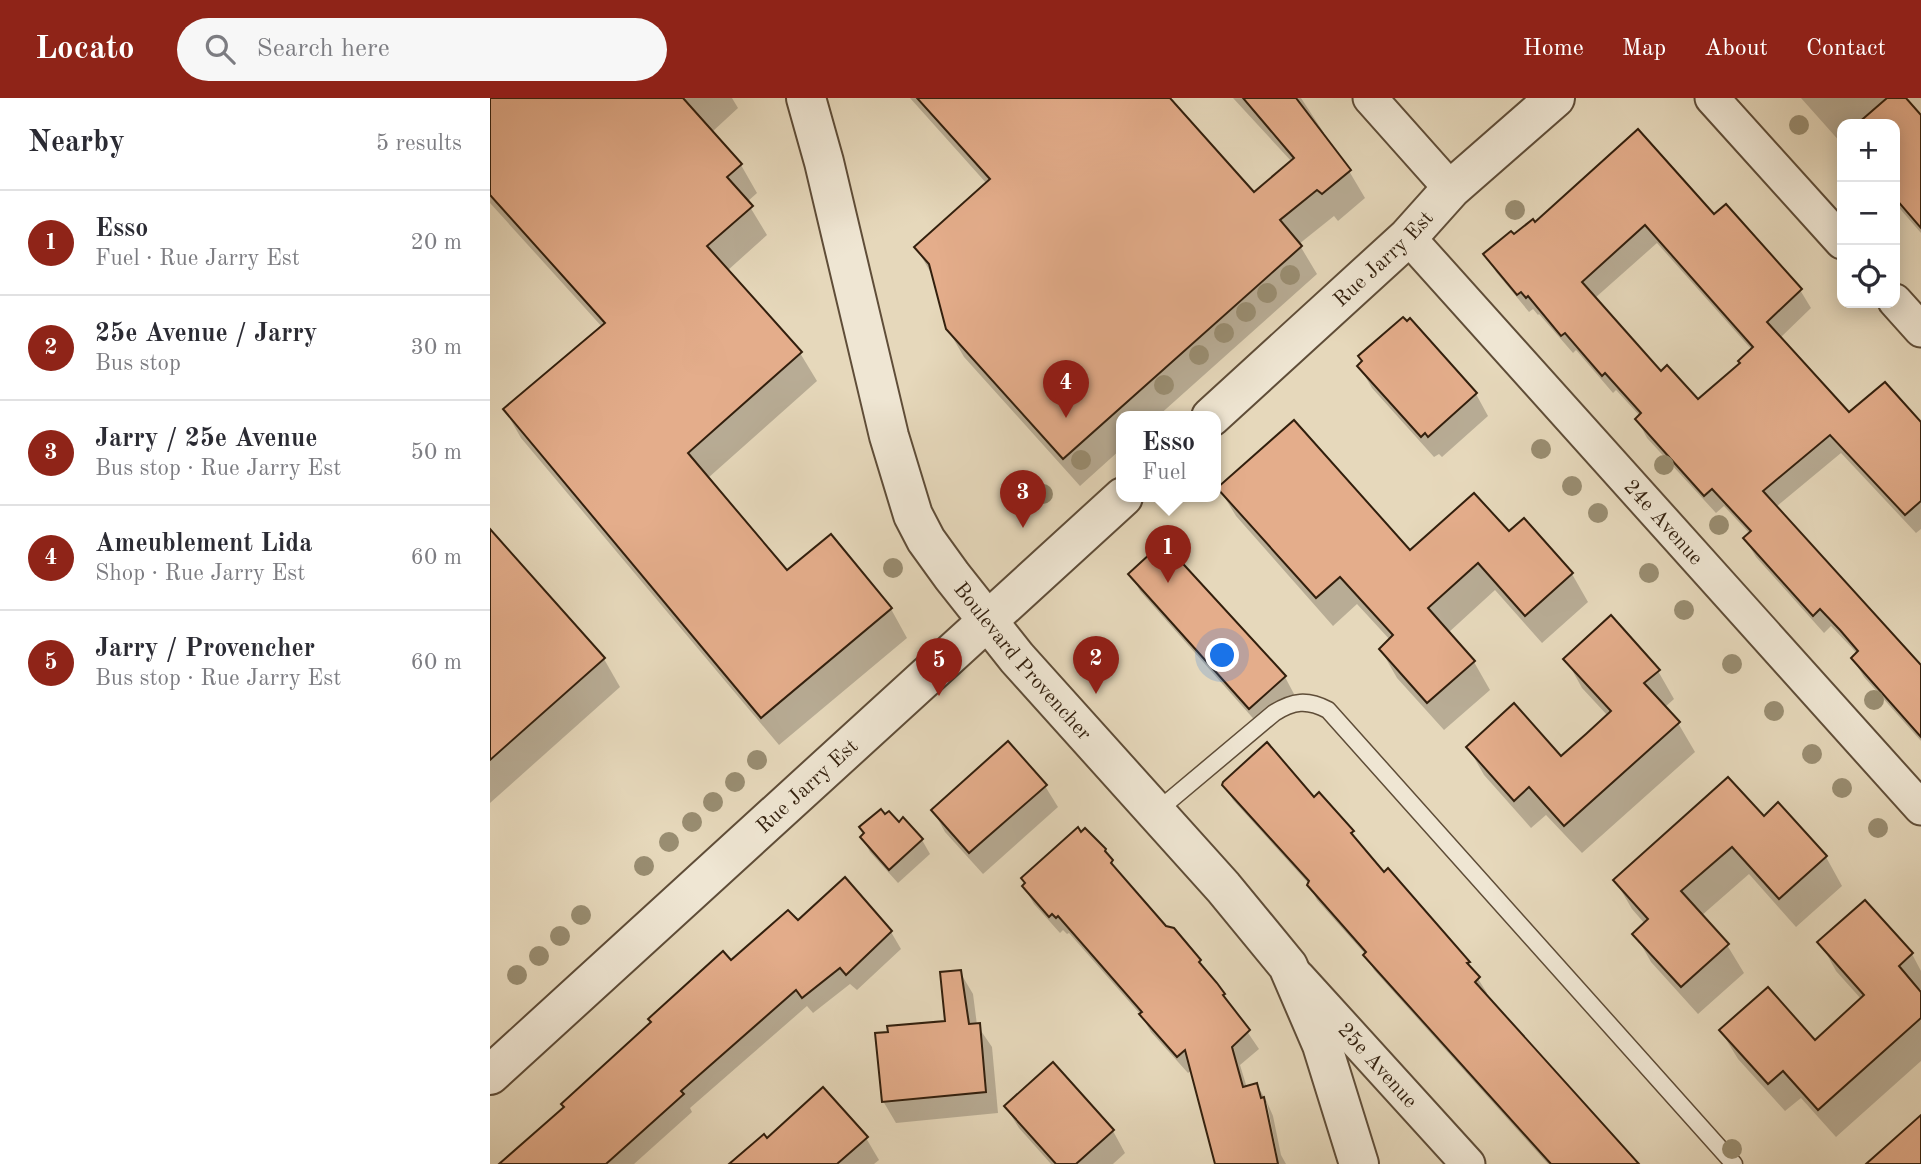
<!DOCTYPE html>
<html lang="en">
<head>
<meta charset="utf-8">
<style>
  :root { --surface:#fff; --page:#f7f7f7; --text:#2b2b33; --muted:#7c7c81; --line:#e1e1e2; --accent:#8f2418 }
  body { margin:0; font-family:"Old Standard TT",serif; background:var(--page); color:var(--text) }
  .controls { position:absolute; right:21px; top:21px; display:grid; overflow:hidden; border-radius:14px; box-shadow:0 4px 18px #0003 }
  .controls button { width:63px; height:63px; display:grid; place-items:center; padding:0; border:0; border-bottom:2px solid var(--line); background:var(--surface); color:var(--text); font:35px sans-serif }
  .you { position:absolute; left:733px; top:558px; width:24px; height:24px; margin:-18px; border:5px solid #fff; border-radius:50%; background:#1a73e8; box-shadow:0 0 0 10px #1a73e833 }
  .badge { display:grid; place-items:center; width:46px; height:46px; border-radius:50%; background:var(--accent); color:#fff; font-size:23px; font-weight:700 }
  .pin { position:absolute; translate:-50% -58px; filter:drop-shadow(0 2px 4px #0008) }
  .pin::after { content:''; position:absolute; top:37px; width:24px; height:21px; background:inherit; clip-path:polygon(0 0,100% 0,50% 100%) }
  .popup { position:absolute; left:626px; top:313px; width:105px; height:91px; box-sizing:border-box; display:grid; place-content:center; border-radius:14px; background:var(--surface); filter:drop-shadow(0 2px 5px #0005); font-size:23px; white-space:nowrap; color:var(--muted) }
  .popup b { font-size:26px; color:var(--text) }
  .popup::after { content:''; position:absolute; left:50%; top:100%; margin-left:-14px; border:14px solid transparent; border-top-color:var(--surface) }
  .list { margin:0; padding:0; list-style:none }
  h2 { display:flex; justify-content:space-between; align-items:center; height:91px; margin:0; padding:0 28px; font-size:30px }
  h2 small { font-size:23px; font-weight:400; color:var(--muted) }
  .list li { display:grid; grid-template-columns:46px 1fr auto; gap:21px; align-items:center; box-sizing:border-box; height:105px; padding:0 28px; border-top:2px solid var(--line) }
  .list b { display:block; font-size:26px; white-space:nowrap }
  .list p { margin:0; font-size:23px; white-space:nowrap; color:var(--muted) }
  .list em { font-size:23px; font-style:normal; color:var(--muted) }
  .icon { flex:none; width:38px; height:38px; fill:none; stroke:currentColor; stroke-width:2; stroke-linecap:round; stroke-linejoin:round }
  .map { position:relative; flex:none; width:1431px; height:1066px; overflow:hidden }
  header { display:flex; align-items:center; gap:42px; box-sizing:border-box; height:98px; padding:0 35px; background:var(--accent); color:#fff }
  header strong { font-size:33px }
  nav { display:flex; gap:38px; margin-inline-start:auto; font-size:24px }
  .search { width:490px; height:63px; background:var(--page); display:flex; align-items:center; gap:18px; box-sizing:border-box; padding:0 24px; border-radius:38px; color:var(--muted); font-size:26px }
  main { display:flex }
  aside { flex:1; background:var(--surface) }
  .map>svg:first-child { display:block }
</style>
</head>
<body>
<header>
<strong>Locato</strong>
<div class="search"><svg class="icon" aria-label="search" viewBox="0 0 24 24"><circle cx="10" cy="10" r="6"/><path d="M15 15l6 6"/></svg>Search here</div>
<nav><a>Home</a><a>Map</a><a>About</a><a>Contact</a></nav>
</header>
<main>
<aside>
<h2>Nearby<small>5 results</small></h2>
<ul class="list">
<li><span class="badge">1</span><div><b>Esso</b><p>Fuel · Rue Jarry Est</p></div><em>20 m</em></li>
<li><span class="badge">2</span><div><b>25e Avenue / Jarry</b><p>Bus stop</p></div><em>30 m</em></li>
<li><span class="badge">3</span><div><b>Jarry / 25e Avenue</b><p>Bus stop · Rue Jarry Est</p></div><em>50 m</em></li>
<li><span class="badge">4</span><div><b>Ameublement Lida</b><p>Shop · Rue Jarry Est</p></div><em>60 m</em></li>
<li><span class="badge">5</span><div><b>Jarry / Provencher</b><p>Bus stop · Rue Jarry Est</p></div><em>60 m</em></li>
</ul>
</aside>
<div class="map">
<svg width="1431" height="1066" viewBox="0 0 1431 1066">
  <rect width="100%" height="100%" fill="#e6d8bb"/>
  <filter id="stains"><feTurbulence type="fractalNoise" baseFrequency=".00286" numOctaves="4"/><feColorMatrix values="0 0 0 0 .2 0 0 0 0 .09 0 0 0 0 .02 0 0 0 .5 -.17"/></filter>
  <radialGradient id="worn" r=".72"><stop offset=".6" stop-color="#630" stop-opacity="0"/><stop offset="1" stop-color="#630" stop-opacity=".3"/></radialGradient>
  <g fill="#0003" fill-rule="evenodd">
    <polygon points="0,0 242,0 248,10 222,34 251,67 267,95 257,104 277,137 237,173 310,255 327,283 218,380 297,475 340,439 401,511 417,540 289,647 31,340 15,312 113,230 0,105"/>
    <polygon points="420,0 678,0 764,96 802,64 743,0 811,0 834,35 832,36 859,73 875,100 848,123 844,118 809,146 827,176 667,319 631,319 631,351 590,388 474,259 457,230 442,177 426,149 497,86"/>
    <polygon points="1311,0 1414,0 1431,19 1431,135 1405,105 1405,26 1352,26 1352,46"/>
    <path d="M1224,118L1310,192L1321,210L1290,240L1359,316L1395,286L1431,327V431L1426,435L1351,355L1286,409L1431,570V643L1374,579L1363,561L1367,556L1362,550L1341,528L1334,535L1266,459L1255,441L1260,436L1234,408L1226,415L1157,340L1147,321L1150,318L1126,292L1123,295L1086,252L1083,255L1049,216L1048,217L1043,211L1039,214L1006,174L995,156L1045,126ZM1167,145L1262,252L1252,266L1208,303L1171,275L1105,200Z"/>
    <polygon points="920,222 986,296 998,318 952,359 949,356 944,359 882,290 869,268"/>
    <polygon points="729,390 920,455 1019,436 1082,476 1098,504 1052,545 1005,492 958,535 984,564 1000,592 954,632 907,580 891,552 901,543 867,506 843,528 746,418"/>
    <polygon points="0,434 114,561 130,589 0,705"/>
    <polygon points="673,447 795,579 804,596 769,627 650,493 641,476"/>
    <polygon points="1076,561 1168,573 1184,601 1174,610 1188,625 1205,654 1092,755 1056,717 1041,730 994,677 978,649 1070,660 1118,618 1092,590"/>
    <polygon points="734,686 824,701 862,734 871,748 894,776 898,773 978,865 997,895 995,897 1147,1066 1058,1066 884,872 876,857 827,802 819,786 743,702"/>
    <polygon points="555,688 568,709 493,776 455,734 443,712"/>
    <polygon points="1288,706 1336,759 1352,788 1306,829 1259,776 1211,818 1237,847 1254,875 1208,916 1161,864 1145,836 1155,826 1142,811 1125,782 1274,720"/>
    <polygon points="409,726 432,742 440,756 408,785 380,754 372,739"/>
    <path d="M615,753L631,779L675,829L709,863L769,951L750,967L757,990L767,987L777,1004L783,1018L791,1057L796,1066H727L702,972L698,975L661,934L651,917L579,835L577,836L573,832L570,835L544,806L534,789ZM772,1000L777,1005L787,1056L784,1057Z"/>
    <polygon points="1375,804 1422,856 1431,873 1431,891 1428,893 1431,897 1431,963 1346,1039 1311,1000 1295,1013 1248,961 1231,933 1325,944 1372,902 1346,873 1330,844"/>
    <polygon points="308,824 401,834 411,851 367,892 360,886 323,915 317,908 200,1010 202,1014 144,1066 12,1066 241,865"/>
    <polygon points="470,874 483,896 487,927 502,949 508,1015 406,1025 393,1003 457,925"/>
    <polygon points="516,1009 623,1033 635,1055 623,1066 561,1066 529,1030"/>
    <polygon points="376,1040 389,1062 384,1066 241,1066 277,1043"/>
  </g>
  <g fill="#e4ad8b" stroke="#321f0d" stroke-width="2" fill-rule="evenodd">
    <polygon points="0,0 193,0 252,66 237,79 263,108 217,148 312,254 198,355 297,472 341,436 402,510 271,620 13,311 115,225 0,97"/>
    <polygon points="427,0 680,0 764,94 804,60 753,0 806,0 861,72 832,96 827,92 790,122 812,148 573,361 456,231 439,166 424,149 500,81"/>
    <polygon points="1397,0 1416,0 1431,17 1431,130 1405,100 1405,26 1367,26"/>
    <path d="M1148,31L1224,116L1236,106L1312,191L1277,224L1359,314L1395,284L1431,324V403L1415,417L1340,337L1273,393L1431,567V639L1361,560L1368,553L1350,532L1330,511L1323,518L1253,440L1261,433L1222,391L1214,398L1145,321L1151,315L1115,275L1112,278L1075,235L1071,238L1038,198L1036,200L1031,194L1027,197L993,156L1021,133L1024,136L1043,121L1045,124ZM1155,127L1263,249L1248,263L1250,265L1208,301L1177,267L1171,273L1092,184Z"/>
    <polygon points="913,219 917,223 920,220 987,295 938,339 935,335 931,339 867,268 872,263 868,258"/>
    <polygon points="804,322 920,452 984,395 1019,433 1034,420 1083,475 1035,518 988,465 938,510 985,563 937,605 889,551 903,537 850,479 826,500 727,390"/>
    <polygon points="0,431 115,560 0,662"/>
    <polygon points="673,444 796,578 759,611 638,476"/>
    <polygon points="1121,517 1170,572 1154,585 1190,624 1074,728 1039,689 1024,703 976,649 1024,605 1071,658 1096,636 1121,613 1073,561"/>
    <polygon points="518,643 557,687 479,755 441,712"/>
    <polygon points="777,644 824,699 829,694 864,733 861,735 894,774 898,770 980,864 977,865 990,879 985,884 1149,1066 1061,1066 873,857 876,854 817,787 819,783 732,687 733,684"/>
    <polygon points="1238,679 1274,718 1288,704 1337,758 1289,801 1242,749 1191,793 1239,846 1191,889 1142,836 1158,821 1123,782"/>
    <polygon points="391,711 395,716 399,713 409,724 413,719 433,741 399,772 370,739 374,735 369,729"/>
    <polygon points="588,729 591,734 595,730 616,751 615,753 623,762 621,765 676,828 684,830 711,862 709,864 727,885 735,896 733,897 760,932 742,949 753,989 767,985 771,1000 774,999 788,1066 725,1066 695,952 687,959 649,916 652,914 568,818 566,820 562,816 559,819 532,788 535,785 531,780"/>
    <polygon points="355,779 402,833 356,877 350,870 312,900 306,892 191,993 194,996 116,1066 9,1066 74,1009 71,1006 161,924 158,921 233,853 241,862 298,812 308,822"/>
    <polygon points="1375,802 1423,855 1409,868 1431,894 1431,920 1328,1012 1293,973 1278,986 1229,932 1278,889 1325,942 1374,897 1327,844"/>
    <polygon points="471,872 479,926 490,925 496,994 392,1004 385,935 398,934 397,928 455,923 450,874"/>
    <polygon points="563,964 624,1032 586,1066 566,1066 514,1008"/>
    <polygon points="333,989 378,1039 347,1066 239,1066 274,1036 277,1040"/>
    <polygon points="1431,1017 1431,1066 1376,1066"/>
  </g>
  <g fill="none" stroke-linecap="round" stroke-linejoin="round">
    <defs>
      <path id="service" d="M666,714L784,615C803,603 817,601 838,612L1244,1066"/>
      <g id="minor">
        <polyline points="880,0 961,91"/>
        <polyline points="1222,0 1352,144"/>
        <path id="s1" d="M918,139L1431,710"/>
        <polyline points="1405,203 1431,232"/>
        <path id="s2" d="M808,879L978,1066"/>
      </g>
      <g id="tertiary">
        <path id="s3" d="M316,0L334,64L399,338L423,417L436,442L462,478L527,560L733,789L798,868L832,947L869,1066"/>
        <path id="s4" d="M721,319L918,139L961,91L1065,0"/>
        <path id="s5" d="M0,977L633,399"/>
      </g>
    </defs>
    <use href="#service" stroke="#5f4d38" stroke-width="19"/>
    <use href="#minor" stroke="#5f4d38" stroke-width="37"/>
    <use href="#tertiary" stroke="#5f4d38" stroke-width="42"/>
    <use href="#service" stroke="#efe6d3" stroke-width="16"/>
    <use href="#minor" stroke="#efe6d3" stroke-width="33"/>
    <use href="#tertiary" stroke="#efe6d3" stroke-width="38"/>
  </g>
  <g fill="#998d71">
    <circle cx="1309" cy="27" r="10"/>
    <circle cx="1025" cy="112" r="10"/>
    <circle cx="800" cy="177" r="10"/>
    <circle cx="777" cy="195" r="10"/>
    <circle cx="756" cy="214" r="10"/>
    <circle cx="734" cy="235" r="10"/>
    <circle cx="709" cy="257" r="10"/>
    <circle cx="674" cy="287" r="10"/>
    <circle cx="1051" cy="351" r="10"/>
    <circle cx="591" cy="362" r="10"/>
    <circle cx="1174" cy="367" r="10"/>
    <circle cx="1082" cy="388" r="10"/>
    <circle cx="553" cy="396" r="10"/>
    <circle cx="1108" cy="415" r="10"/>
    <circle cx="1229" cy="427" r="10"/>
    <circle cx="403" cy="470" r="10"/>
    <circle cx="1159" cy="475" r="10"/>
    <circle cx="1194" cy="512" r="10"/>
    <circle cx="1242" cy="566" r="10"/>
    <circle cx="1384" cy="602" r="10"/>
    <circle cx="1284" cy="613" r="10"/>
    <circle cx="1322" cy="656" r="10"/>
    <circle cx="267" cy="662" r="10"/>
    <circle cx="245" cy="684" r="10"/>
    <circle cx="1352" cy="690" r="10"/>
    <circle cx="223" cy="704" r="10"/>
    <circle cx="202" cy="724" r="10"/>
    <circle cx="1388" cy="730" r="10"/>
    <circle cx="179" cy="744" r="10"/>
    <circle cx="154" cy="768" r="10"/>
    <circle cx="91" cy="817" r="10"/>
    <circle cx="70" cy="838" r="10"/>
    <circle cx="49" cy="858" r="10"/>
    <circle cx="27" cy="877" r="10"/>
    <circle cx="1242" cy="1051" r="10"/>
  </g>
  <g text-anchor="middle" stroke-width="6" stroke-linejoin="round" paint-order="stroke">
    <g font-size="21" fill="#321f0d" stroke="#efe6d3">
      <text dy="7" stroke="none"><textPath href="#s4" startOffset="234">Rue Jarry Est</textPath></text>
      <text dy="7" stroke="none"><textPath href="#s1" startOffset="383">24e Avenue</textPath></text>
      <text dy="7" stroke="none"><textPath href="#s3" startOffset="614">Boulevard Provencher</textPath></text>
      <text dy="7" stroke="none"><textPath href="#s5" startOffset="429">Rue Jarry Est</textPath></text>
      <text dy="7" stroke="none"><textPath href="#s2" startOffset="119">25e Avenue</textPath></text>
    </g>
  </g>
  <rect width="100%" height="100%" filter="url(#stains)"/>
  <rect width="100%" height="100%" fill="url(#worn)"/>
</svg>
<div class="controls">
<button>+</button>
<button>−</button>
<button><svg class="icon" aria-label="locate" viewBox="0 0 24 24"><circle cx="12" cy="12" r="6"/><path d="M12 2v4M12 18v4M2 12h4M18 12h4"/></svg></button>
</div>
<div class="you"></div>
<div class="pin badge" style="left:678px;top:485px">1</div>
<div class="popup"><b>Esso</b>Fuel</div>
<div class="pin badge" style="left:606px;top:596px">2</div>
<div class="pin badge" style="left:533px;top:430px">3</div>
<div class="pin badge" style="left:576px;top:320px">4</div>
<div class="pin badge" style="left:449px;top:598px">5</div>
</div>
</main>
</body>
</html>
